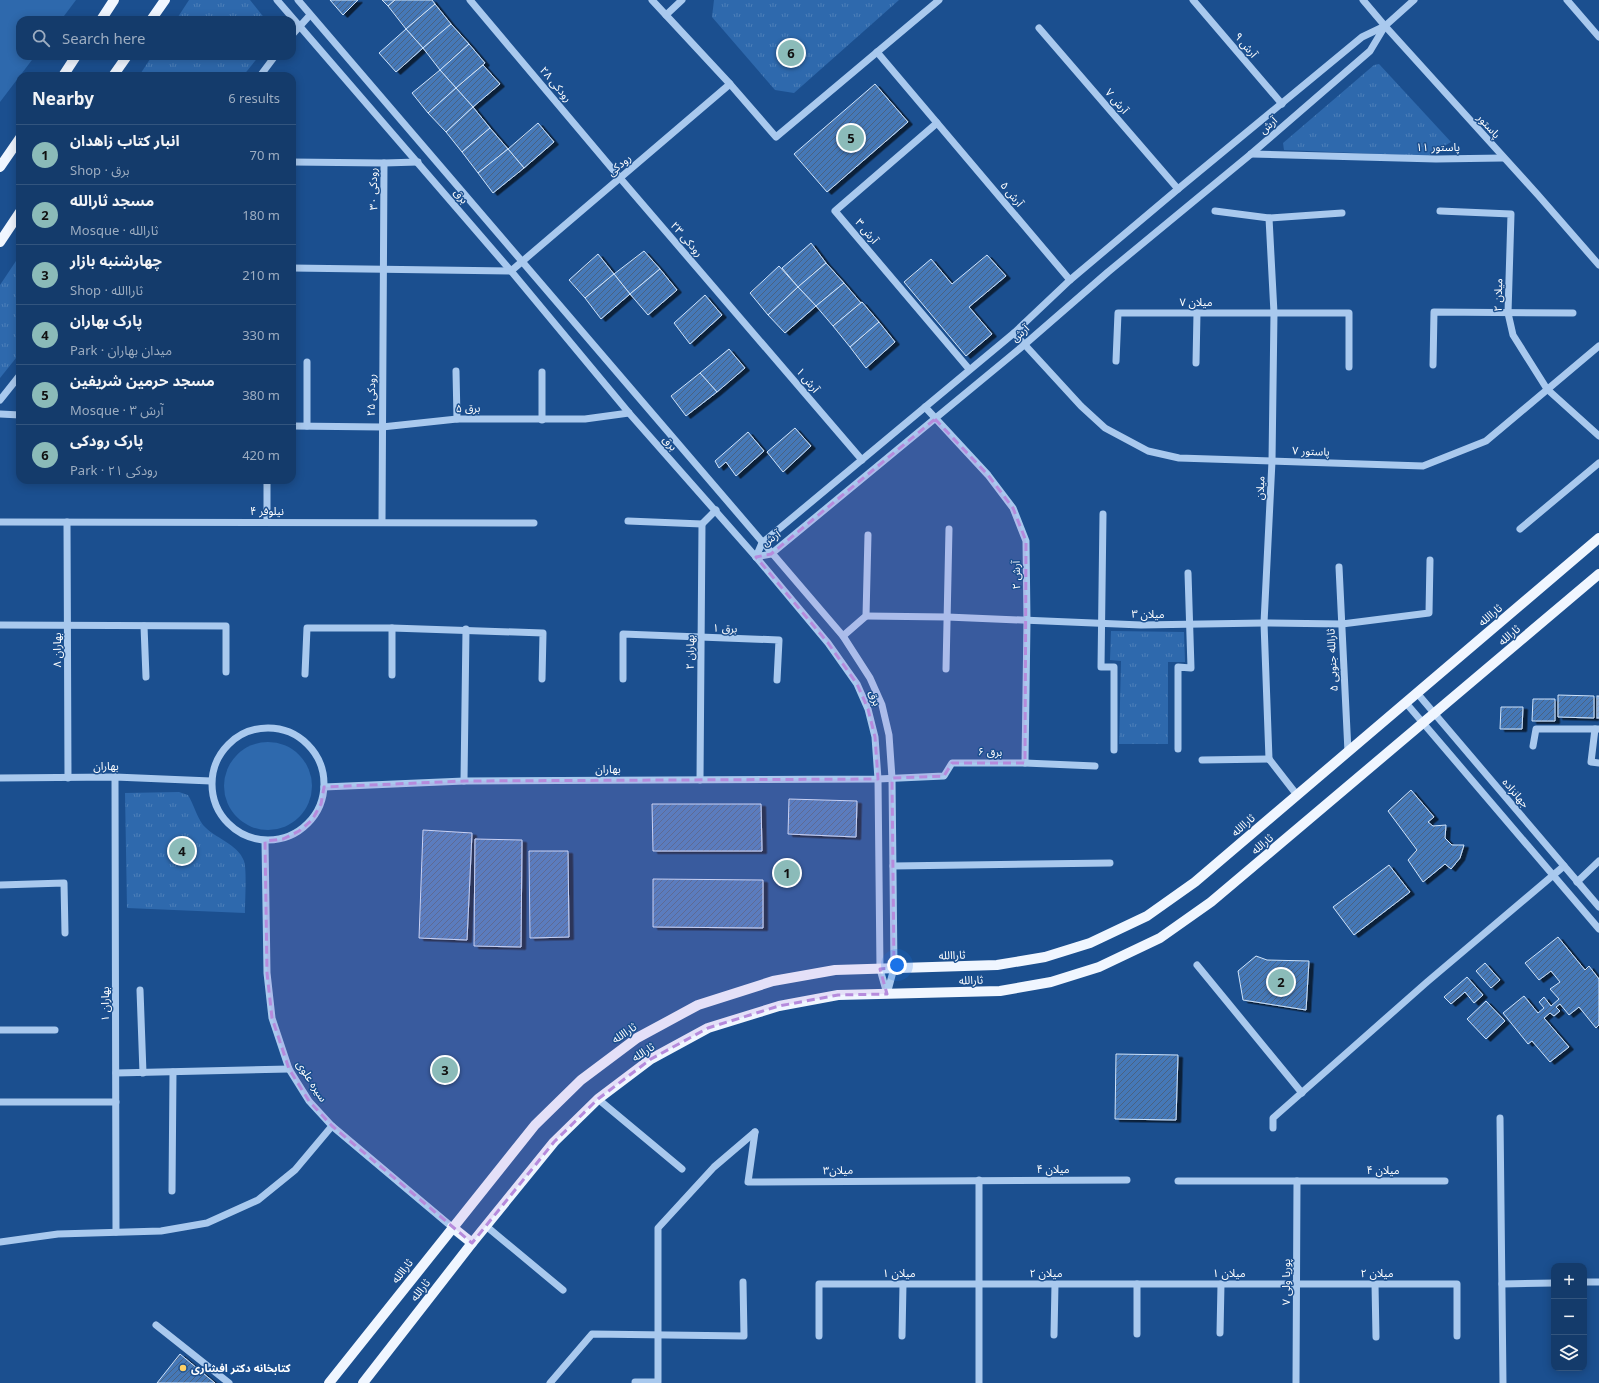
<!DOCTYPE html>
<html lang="en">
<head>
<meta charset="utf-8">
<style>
  :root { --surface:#143b6b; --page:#214673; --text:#f1f3f6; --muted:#9dadc1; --line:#33557e; --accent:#8bbbb9 }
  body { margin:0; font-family:"Noto Sans","Noto Sans Arabic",sans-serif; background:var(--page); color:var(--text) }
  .controls { position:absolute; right:12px; bottom:12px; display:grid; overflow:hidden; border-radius:8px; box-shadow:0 2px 10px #0003 }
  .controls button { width:36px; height:36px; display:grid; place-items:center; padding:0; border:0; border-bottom:1px solid var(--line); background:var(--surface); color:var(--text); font:20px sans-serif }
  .you { position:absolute; left:897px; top:965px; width:14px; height:14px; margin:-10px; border:3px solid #fff; border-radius:50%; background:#1a73e8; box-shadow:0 0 0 6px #1a73e833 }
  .badge { display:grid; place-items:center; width:26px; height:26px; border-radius:50%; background:var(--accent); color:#111; font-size:13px; font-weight:700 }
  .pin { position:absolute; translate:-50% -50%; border:2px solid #fff; box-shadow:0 1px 4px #0006 }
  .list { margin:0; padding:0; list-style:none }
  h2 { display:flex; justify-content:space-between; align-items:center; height:52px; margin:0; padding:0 16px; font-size:17px }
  h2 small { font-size:13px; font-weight:400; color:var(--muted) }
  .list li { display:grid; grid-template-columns:26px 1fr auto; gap:12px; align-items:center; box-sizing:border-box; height:60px; padding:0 16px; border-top:1px solid var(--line) }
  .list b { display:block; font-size:15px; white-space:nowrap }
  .list p { margin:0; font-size:13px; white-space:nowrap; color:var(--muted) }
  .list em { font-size:13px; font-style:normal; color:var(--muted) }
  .icon { flex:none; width:22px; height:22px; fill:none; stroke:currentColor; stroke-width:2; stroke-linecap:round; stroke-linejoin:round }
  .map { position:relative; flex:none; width:1599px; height:1383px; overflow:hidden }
  .search { position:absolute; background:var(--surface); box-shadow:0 2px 10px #0003; left:16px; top:16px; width:280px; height:44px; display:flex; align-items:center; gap:10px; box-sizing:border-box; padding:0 14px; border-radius:12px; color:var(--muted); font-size:15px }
  .panel { position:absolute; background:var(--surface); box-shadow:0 2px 10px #0003; left:16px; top:72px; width:280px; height:412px; border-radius:12px }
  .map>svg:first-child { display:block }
</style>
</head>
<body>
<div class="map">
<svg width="1599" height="1383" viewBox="0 0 1599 1383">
  <defs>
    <pattern id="park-tufts" width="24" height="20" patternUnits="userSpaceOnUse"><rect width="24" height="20" fill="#2e69ad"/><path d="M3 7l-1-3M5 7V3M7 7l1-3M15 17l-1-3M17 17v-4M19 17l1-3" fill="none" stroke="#4d80b9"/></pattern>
    <pattern id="building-hatch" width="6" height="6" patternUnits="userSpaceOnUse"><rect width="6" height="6" fill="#4478b7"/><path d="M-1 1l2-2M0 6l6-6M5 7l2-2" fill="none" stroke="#486282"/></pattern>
    <filter id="shadow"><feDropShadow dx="4.5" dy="2.5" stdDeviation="0" flood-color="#0009"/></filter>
  </defs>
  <rect width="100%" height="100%" fill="#1b4f8f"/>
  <g fill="#2e69ad">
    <polygon points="0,0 76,0 61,20 20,20 20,56 35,56 0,102"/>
    <circle cx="268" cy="786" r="44"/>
  </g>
  <g fill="url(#park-tufts)">
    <polygon points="189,0 250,0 266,20 176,20"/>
    <polygon points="714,0 899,0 794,93 775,90 712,17"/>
    <polygon points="152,56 259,56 243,76 139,76"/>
    <polygon points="1379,64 1451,142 1428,156 1284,150 1283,143 1374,65"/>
    <polygon points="20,255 20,353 0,378 0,285"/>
    <polygon points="1111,631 1184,632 1185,662 1168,662 1168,744 1119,744 1121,661 1110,660"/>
    <path d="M179,792L188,795C194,805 196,815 203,825C214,838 238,844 244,861C247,870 245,902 245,913L127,908L125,793Z"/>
  </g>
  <g fill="url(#building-hatch)" stroke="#cfe3fa" filter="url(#shadow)">
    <polygon points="330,0 358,0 343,15"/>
    <polygon points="382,0 395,0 388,6"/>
    <polygon points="395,0 432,0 435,4 406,29 388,6"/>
    <polygon points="435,4 451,24 423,48 406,29"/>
    <polygon points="451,24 469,44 440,70 423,48"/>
    <polygon points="406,29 423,48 396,72 379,53"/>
    <polygon points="469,44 485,63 456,88 440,70"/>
    <polygon points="483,65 500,84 473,107 456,88"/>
    <polygon points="440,70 456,88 428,113 412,93"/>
    <polygon points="875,84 908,122 827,192 794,154"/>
    <polygon points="456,88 473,107 446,132 428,113"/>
    <polygon points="473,107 490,128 462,152 446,132"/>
    <polygon points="538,123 554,142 524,168 508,149"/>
    <polygon points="490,128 508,149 478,173 462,152"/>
    <polygon points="508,149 524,168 493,193 478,173"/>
    <polygon points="811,243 826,263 798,287 782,268"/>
    <polygon points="644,251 660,269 630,294 614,274"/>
    <polygon points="598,254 614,274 585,298 569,280"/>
    <polygon points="987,255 1006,276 969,307 992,334 966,356 904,282 931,259 952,284"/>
    <polygon points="826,263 844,283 816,306 798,287"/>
    <polygon points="779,266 798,287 768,315 750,293"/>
    <polygon points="660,269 677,290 648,315 630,294"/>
    <polygon points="614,274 630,294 601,319 585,298"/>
    <polygon points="844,283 861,303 833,326 816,306"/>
    <polygon points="798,287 816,306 785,333 768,315"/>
    <polygon points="705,295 722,315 690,344 674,323"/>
    <polygon points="862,302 879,322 850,347 833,326"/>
    <polygon points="879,322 895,342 866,368 850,347"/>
    <polygon points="729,349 745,368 717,392 700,373"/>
    <polygon points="700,373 717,392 686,416 671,396"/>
    <polygon points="795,428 811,446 783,472 767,452"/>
    <polygon points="748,432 764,451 736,476 726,462 719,468 715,461"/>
    <polygon points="1558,695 1594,696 1594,718 1558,717"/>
    <rect x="1597" y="696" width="2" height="22"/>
    <polygon points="1533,699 1555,699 1555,721 1532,721"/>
    <polygon points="1501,707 1523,707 1522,729 1500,729"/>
    <polygon points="1411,790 1434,817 1428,822 1433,826 1446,825 1445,838 1452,845 1464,845 1460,858 1451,869 1445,864 1423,882 1408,860 1417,850 1388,811"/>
    <polygon points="789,799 857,801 856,837 788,834"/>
    <polygon points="652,804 761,804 762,851 653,851"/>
    <polygon points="423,830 472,833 467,940 419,938"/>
    <polygon points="475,839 522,840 521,947 474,946"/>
    <polygon points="529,851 568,851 569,937 530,938"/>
    <polygon points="1389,865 1410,892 1354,935 1333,907"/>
    <polygon points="653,879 763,880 763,928 653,927"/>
    <polygon points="1558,937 1585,970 1589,966 1599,979 1599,1025 1596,1028 1579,1007 1569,1015 1560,1004 1556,1007 1560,1011 1554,1016 1550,1013 1544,1018 1569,1047 1550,1062 1532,1041 1528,1044 1503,1013 1524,996 1538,1013 1544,1008 1539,1002 1544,997 1551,1006 1559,999 1550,989 1560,982 1551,971 1539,980 1525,963"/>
    <polygon points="1256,956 1267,960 1309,961 1306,1010 1243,1000 1238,971"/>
    <polygon points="1485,963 1500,980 1491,988 1476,971"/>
    <polygon points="1467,977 1483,995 1474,1003 1465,992 1451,1004 1444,997"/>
    <polygon points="1486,1001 1505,1021 1486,1039 1467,1019"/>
    <polygon points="1116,1054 1178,1055 1176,1120 1115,1119"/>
    <polygon points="180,1354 215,1383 157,1383"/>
  </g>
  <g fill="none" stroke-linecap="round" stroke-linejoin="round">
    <g stroke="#a9c9ee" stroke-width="7">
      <polyline points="277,0 511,271 629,413 756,557 828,643 857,684 868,709 875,737 878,779 880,969 887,994"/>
      <polyline points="298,0 843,636 870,678 882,705 889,735 892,778 894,968 887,994"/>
      <polyline points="470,0 620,178 862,460"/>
      <polyline points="652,0 730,84 776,137 939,0"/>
      <polyline points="1193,0 1282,104"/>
      <polyline points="1363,0 1385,26 1538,195 1599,265"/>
      <polyline points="1567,0 1599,37"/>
      <polyline points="666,15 682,0"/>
      <polyline points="1039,28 1178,189"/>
      <polyline points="292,35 310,15"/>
      <polyline points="877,52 1070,280"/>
      <polyline points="260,76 275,56"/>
      <polyline points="937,123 835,211 969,369"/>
      <polyline points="1251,154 1436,159 1503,158"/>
      <polyline points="292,162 384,163 382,522"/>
      <polyline points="384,163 418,162"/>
      <polyline points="1215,211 1269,218 1342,213"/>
      <polyline points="1440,211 1511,214 1508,313 1513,335 1547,389 1599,436"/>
      <polyline points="1269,218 1274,313 1272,461 1264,623 1269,759"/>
      <polyline points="292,268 511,271 730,84"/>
      <polyline points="1014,333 1081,406 1105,428 1148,451 1179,458 1423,466 1486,441 1599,346"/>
      <polyline points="1116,361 1118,313 1349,313 1349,367"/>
      <polyline points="1196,363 1197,313"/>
      <polyline points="1433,365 1434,312 1573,313"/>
      <polyline points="456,371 457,419"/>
      <polyline points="542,372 542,420"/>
      <polyline points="0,400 20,375"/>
      <polyline points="925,407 988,475 1013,508 1026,541 1027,621 1025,763"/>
      <polyline points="0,414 20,415"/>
      <polyline points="292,426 382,427 457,419 585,419 629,413"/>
      <polyline points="307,426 307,362"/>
      <polyline points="267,480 267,522"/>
      <polyline points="1103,514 1101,667 1114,667 1114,750"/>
      <polyline points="628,521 702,524 716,510"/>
      <polyline points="0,522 534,523"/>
      <polyline points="67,522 68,778"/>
      <polyline points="1520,529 1599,463"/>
      <polyline points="756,557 762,543 1014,333 1070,280 1178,189 1362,37 1385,26 1414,0"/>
      <polyline points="756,557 771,554 1024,345 1108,272 1251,154 1370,51 1385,26"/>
      <polyline points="1339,567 1348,752"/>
      <polyline points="866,616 947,617 1141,625 1264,623 1342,624 1429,613 1430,560"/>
      <polyline points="0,625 226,626 226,672"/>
      <polyline points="144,626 146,677"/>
      <polyline points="843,636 866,616 868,535"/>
      <polyline points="946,669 949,529"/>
      <polyline points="305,674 307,628 392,628 543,633 542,679"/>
      <polyline points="392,675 392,628"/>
      <polyline points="623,679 623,634 779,640 777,680"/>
      <polyline points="1417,693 1599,907"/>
      <polyline points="1406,703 1599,929"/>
      <circle cx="268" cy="784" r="56"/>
      <polyline points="1595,729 1591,762 1599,763"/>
      <polyline points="1533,746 1536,729 1599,729"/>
      <polyline points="1178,749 1178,667 1191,668 1188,573"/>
      <polyline points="1269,759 1297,795"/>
      <polyline points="1202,760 1269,759"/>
      <polyline points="115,777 116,1232"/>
      <polyline points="0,778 115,777 211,781"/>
      <polyline points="700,780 702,524"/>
      <polyline points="464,781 466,629"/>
      <polyline points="324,787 464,781 878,779 944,776 952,763 1025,763 1095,766"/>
      <polyline points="265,841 267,973 272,1018 289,1069 309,1101 332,1126 452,1227"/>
      <polyline points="893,866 1110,863"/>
      <polyline points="1577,882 1599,861"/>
      <polyline points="0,885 64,883 65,933"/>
      <polyline points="1197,965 1302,1093"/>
      <polyline points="140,990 143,1073"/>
      <polyline points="0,1030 55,1030"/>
      <polyline points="116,1073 289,1069"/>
      <polyline points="598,1099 682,1169"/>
      <polyline points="0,1102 116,1102"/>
      <polyline points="1500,1118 1503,1383"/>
      <polyline points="1273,1128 1273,1118 1427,982 1564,866"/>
      <polyline points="755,1132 748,1182 1127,1180"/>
      <polyline points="1178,1181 1445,1181"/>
      <polyline points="172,1191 173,1072"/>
      <polyline points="486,1226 563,1290"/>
      <polyline points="0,1242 58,1234 161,1231 207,1223 258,1200 295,1170 332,1126"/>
      <polyline points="1584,1282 1599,1282"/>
      <polyline points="1375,1284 1376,1337"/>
      <polyline points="1502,1284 1554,1283"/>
      <polyline points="156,1325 229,1383"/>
      <polyline points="1220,1333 1221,1284"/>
      <polyline points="1137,1334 1137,1284"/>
      <polyline points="1054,1335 1055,1284"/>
      <polyline points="819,1336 819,1284 1457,1284 1457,1336"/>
      <polyline points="902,1336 903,1284"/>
      <polyline points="635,1382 658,1382 658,1228 714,1167 755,1132"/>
      <polyline points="550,1383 592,1334 744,1336 743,1282"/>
      <polyline points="979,1383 979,1180"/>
      <polyline points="1296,1383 1297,1181"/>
    </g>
    <g stroke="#f0f6ff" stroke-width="10">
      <polyline points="101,20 114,0"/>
      <polyline points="151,20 165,0"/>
      <polyline points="63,76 76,56"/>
      <polyline points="113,76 127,56"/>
      <polyline points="0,167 20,138"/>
      <polyline points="0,242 20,212"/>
      <polyline points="452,1227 472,1243"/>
      <polyline points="329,1383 535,1125 581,1080 637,1038 698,1005 773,981 835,970 997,965 1045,957 1090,943 1147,916 1195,882 1599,538"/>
      <polyline points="363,1383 472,1243 554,1142 598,1099 651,1059 708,1028 779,1006 838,995 1000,991 1051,982 1099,967 1160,938 1211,902 1599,574"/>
    </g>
  </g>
  <path fill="#b68bdc" fill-opacity="0.2" stroke="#b68bdc" stroke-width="3" stroke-dasharray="8 5" stroke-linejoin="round" d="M935,419L988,475L1013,508L1026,541L1025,763H952L944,776L892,778L894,968L880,969L887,994L838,995L779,1006L708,1028L651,1059L598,1099L554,1142L472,1243L332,1126L309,1101L289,1069L272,1018L267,973L265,841L283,839L299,831L312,820L321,804L324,787L464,781L878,779L875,737L868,709L857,684L828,643L756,557L771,554Z"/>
  <circle fill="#ffd166" stroke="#1b4f8f" stroke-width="1.5" cx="183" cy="1368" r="4"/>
  <g text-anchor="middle" stroke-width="3" stroke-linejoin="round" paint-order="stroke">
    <g font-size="11" fill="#fff" stroke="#1b4f8f">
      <text transform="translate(1246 45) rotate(50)" y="4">آرش ۹</text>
      <text transform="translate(556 84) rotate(50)" y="4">رودکی ۲۸</text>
      <text transform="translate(1117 101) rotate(49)" y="4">آرش ۷</text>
      <text transform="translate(1268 125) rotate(-41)" y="4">آرش</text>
      <text transform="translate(1489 126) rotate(48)" y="4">پاستور</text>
      <text x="1438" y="151">پاستور ۱۱</text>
      <text transform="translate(619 165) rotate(-41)" y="4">رودکی</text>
      <text transform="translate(373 189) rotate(-91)" y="4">رودکی ۳۰</text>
      <text transform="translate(1012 194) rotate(50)" y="4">آرش ۵</text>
      <text transform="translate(461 196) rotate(49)" y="4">برق</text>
      <text transform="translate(867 231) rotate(50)" y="4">آرش ۳</text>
      <text transform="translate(687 239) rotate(49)" y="4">رودکی ۲۳</text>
      <text transform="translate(1498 295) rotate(-89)" y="4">میلان ۲</text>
      <text x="1196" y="306">میلان ۷</text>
      <text transform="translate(1020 333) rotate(-41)" y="4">آرش</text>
      <text transform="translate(808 380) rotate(50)" y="4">آرش ۱</text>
      <text transform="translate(371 395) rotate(-89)" y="4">رودکی ۲۵</text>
      <text transform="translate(468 408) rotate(-1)" y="4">برق ۵</text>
      <text transform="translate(670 443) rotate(48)" y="4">برق</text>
      <text transform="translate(1311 451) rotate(2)" y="4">پاستور ۷</text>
      <text transform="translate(1260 488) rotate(-87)" y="4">میلان</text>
      <text x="267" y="515">نیلوفر ۴</text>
      <text transform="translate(771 538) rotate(-34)" y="4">آرش</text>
      <text transform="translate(1016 575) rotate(-91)" y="4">آرش ۲</text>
      <text x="1148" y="618">میلان ۳</text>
      <text transform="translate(1490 615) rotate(-40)" y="4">ثاراالله</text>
      <text transform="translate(725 628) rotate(2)" y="4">برق ۱</text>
      <text transform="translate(1509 635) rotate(-40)" y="4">ثارالله</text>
      <text transform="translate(57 650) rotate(-90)" y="4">بهاران ۸</text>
      <text transform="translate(690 652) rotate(-89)" y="4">بهاران ۲</text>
      <text transform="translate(1332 660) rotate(-93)" y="4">ثارالله جنوبی ۵</text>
      <text transform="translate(875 698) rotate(68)" y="4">برق</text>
      <text x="990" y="756">برق ۶</text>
      <text x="106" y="770">بهاران</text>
      <text x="608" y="773">بهاران</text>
      <text transform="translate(1516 793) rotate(50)" y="4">جهانزاده</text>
      <text transform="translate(1243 825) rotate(-41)" y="4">ثاراالله</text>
      <text transform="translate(1262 844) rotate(-40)" y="4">ثارالله</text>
      <text transform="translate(952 955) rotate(-2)" y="4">ثاراالله</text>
      <text transform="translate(971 980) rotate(-2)" y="4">ثارالله</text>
      <text transform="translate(105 1004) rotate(-90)" y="4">بهاران ۱</text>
      <text transform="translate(624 1033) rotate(-34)" y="4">ثاراالله</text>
      <text transform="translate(643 1052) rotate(-33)" y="4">ثارالله</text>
      <text transform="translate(312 1081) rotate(57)" y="4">سیره علوی</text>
      <text x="1053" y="1173">میلان ۴</text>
      <text transform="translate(838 1170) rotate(-1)" y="4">میلان۳</text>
      <text x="1383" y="1174">میلان ۴</text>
      <text transform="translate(402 1271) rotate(-52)" y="4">ثاراالله</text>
      <text x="899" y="1277">میلان ۱</text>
      <text x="1046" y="1277">میلان ۲</text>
      <text x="1229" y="1277">میلان ۱</text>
      <text x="1377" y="1277">میلان ۲</text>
      <text transform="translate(1286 1282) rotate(-90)" y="4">پوریا ولی ۷</text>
      <text transform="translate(420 1290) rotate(-52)" y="4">ثارالله</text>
    </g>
    <g font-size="11" font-weight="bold" fill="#fff" stroke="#1b4f8f" text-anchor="start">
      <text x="191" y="1372">کتابخانه دکتر افشاری</text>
    </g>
  </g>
</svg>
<div class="controls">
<button>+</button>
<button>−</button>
<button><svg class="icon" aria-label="layers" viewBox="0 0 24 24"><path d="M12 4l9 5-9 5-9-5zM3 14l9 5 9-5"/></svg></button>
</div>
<div class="you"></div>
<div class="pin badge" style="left:787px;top:873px">1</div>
<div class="pin badge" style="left:1281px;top:982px">2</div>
<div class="pin badge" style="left:445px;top:1070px">3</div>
<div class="pin badge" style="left:182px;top:851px">4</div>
<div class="pin badge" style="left:851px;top:138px">5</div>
<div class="pin badge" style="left:791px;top:53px">6</div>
<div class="search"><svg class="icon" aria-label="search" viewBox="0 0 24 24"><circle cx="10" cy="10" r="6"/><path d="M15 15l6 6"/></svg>Search here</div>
<section class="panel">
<h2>Nearby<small>6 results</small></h2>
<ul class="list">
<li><span class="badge">1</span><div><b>انبار کتاب زاهدان</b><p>Shop · برق</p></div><em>70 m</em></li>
<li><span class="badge">2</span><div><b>مسجد ثارالله</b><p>Mosque · ثارالله</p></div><em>180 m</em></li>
<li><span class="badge">3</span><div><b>چهارشنبه بازار</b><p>Shop · ثاراالله</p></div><em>210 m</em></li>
<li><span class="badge">4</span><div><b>پارک بهاران</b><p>Park · میدان بهاران</p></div><em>330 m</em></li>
<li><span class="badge">5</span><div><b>مسجد حرمین شریفین</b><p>Mosque · آرش ۳</p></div><em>380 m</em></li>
<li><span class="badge">6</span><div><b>پارک رودکی</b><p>Park · رودکی ۲۱</p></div><em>420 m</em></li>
</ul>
</section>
</div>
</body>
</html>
